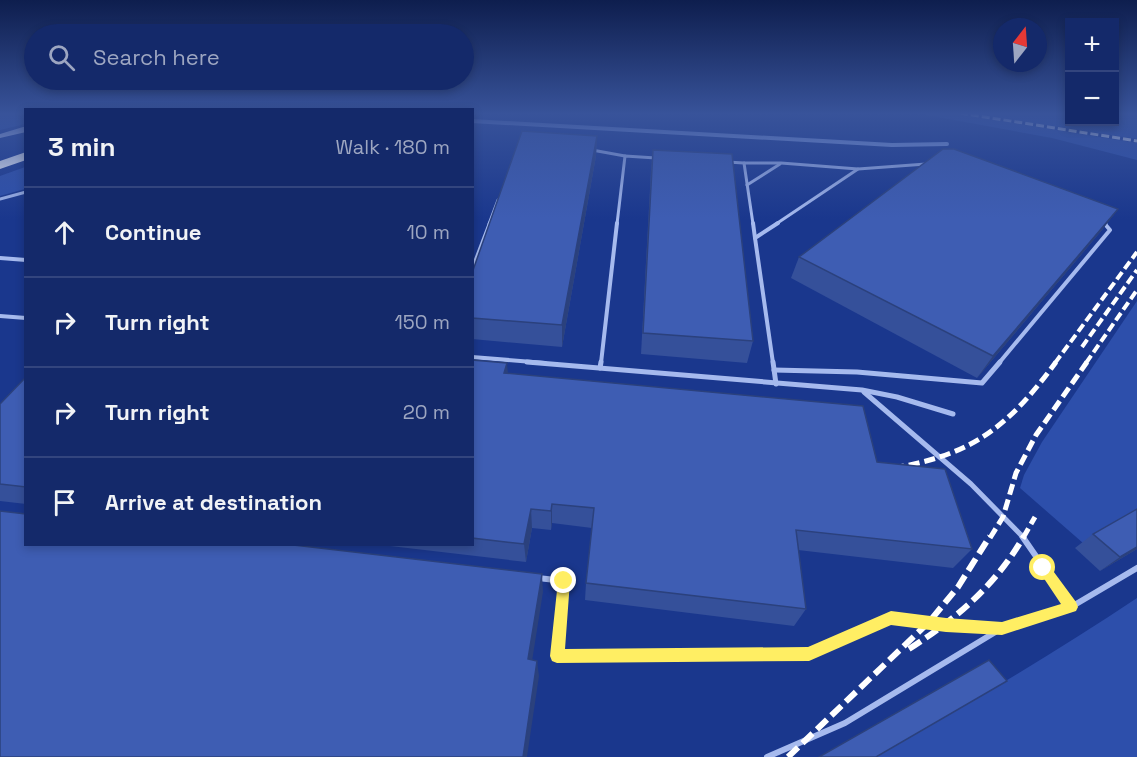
<!DOCTYPE html>
<html lang="en">
<head>
<meta charset="utf-8">
<style>
  :root { --surface:#14296a; --page:#213572; --text:#f1f3f6; --muted:#9da6c1; --line:#33457e }
  body { margin:0; font-family:"Space Grotesk",sans-serif; background:var(--page); color:var(--text) }
  .controls { position:absolute; right:18px; top:18px; display:grid; overflow:hidden; border-radius:0px; box-shadow:0 3px 9px #0003 }
  .controls button { width:54px; height:54px; display:grid; place-items:center; padding:0; border:0; border-bottom:2px solid var(--line); background:var(--surface); color:var(--text); font:30px sans-serif }
  .compass { position:absolute; left:993px; top:18px; width:54px; height:54px; border-radius:50%; background:var(--surface); box-shadow:0 3px 9px #0003; rotate:17deg }
  .stop { position:absolute; width:18px; height:18px; margin:-14px; border:4px solid #ffee63; border-radius:50%; background:#fff }
  .stop.end { background:#ffee63; border-color:#fff; box-shadow:0 2px 6px #0008 }
  .list { margin:0; padding:0; list-style:none }
  h2 { display:flex; justify-content:space-between; align-items:center; height:78px; margin:0; padding:0 24px; font-size:26px }
  h2 small { font-size:20px; font-weight:400; color:var(--muted) }
  .list li { display:grid; grid-template-columns:39px 1fr auto; gap:18px; align-items:center; box-sizing:border-box; height:90px; padding:0 24px; border-top:2px solid var(--line) }
  .list b { display:block; font-size:22px; white-space:nowrap }
  .list em { font-size:20px; font-style:normal; color:var(--muted) }
  .icon { flex:none; width:33px; height:33px; fill:none; stroke:currentColor; stroke-width:2; stroke-linecap:round; stroke-linejoin:round }
  .map { position:relative; flex:none; width:1137px; height:757px; overflow:hidden }
  .search { position:absolute; background:var(--surface); box-shadow:0 3px 9px #0003; left:24px; top:24px; width:450px; height:66px; display:flex; align-items:center; gap:15px; box-sizing:border-box; padding:0 21px; border-radius:33px; color:var(--muted); font-size:22px }
  .panel { position:absolute; background:var(--surface); box-shadow:0 3px 9px #0003; left:24px; top:108px; width:450px; height:438px; border-radius:0px }
  .map>svg:first-child { display:block }
</style>
</head>
<body>
<div class="map">
<svg width="1137" height="757" viewBox="0 0 1137 757">
  <rect width="100%" height="100%" fill="#1a378d"/>
  <g fill="#2d4fab">
    <polygon points="0,113 25,113 25,124 0,130"/>
    <polygon points="916,113 951,113 1137,143 1137,160 1052,138"/>
    <polygon points="969,113 1069,113 1070,122 1114,122 1115,113 1137,113 1137,139"/>
    <polygon points="25,167 25,189 0,196 0,176"/>
    <polygon points="1137,301 1137,513 1083,543 1020,488 1024,475 1042,442"/>
    <path d="M1137,598V757H876C964,706 1052,655 1137,598Z"/>
  </g>
  <g fill="none" stroke-linecap="round" stroke-linejoin="round">
    <polyline stroke="#99b2f0" stroke-width="4" points="472,121 892,145 947,144"/>
    <g stroke="#a6baee" stroke-width="3">
      <polyline points="592,150 625,156"/>
      <polyline points="727,162 744,163 753,224"/>
      <polyline points="744,163 781,163 858,169"/>
      <polyline points="747,185 780,164"/>
      <polyline points="0,199 26,192"/>
      <polyline points="1104,222 1106,224"/>
      <polyline points="489,224 498,200"/>
      <polyline points="617,224 625,156 656,158"/>
      <polyline points="776,224 858,169 926,164"/>
    </g>
    <g stroke="#a6baee" stroke-width="4">
      <polyline points="753,223 755,238"/>
      <polyline points="0,258 26,260"/>
      <polyline points="472,270 490,223"/>
      <polyline points="0,316 26,318"/>
      <polyline points="472,357 545,363"/>
      <polyline points="601,363 617,223"/>
      <polyline points="773,363 755,238 778,223"/>
      <polyline points="999,363 1110,230 1104,223"/>
    </g>
    <g stroke="#a6baee" stroke-width="5">
      <polyline points="527,362 862,390 897,397 953,414"/>
      <polyline points="773,362 776,384"/>
      <polyline points="600,368 601,362"/>
      <polyline points="774,370 857,372 982,383 1000,362"/>
      <polyline points="864,392 971,484 1024,538"/>
    </g>
    <g stroke="#a6baee" stroke-width="6">
      <polyline points="1022,536 1071,607"/>
      <polyline points="538,578 564,581 557,656 809,654 890,618 1002,628 1071,607 1137,568"/>
      <polyline points="767,757 845,723 1002,628"/>
    </g>
    <polygon fill="#d3ddfa" fill-rule="evenodd" points="23,127 26,127 26,132 0,138 0,134"/>
    <polygon fill="#fff" fill-rule="evenodd" points="26,152 26,160 0,169 0,161"/>
    <polyline stroke="#fff" stroke-width="3" stroke-dasharray="8 3" stroke-linecap="butt" points="960,113 1137,141"/>
    <g stroke="#fff" stroke-width="4" stroke-dasharray="9 4" stroke-linecap="butt">
      <polyline points="1082,347 1137,270"/>
      <polyline points="1055,363 1137,252"/>
      <polyline points="1086,363 1137,290"/>
    </g>
    <g stroke="#fff" stroke-width="5" stroke-dasharray="11 5" stroke-linecap="butt">
      <path d="M893,468C973,455 1009,426 1056,362"/>
      <polyline points="990,538 1003,517 1016,473 1036,435 1087,362"/>
      <polyline points="1023,538 1035,517"/>
    </g>
    <g stroke="#fff" stroke-width="6" stroke-dasharray="14 6" stroke-linecap="butt">
      <path d="M909,649C956,619 996,585 1024,536"/>
      <polyline points="788,757 929,622 958,587 990,536"/>
    </g>
  </g>
  <g fill="#35509a">
    <polygon points="597,136 596,156 562,347 472,339 472,273"/>
    <polygon points="653,150 753,341 747,363 641,354 651,170"/>
    <polygon points="1118,209 1102,230 977,378 791,278 799,257"/>
    <polygon points="472,360 508,373 877,462 972,549 953,568 798,550 806,609 794,626 585,600 586,583 592,528 552,523 551,530 532,528 526,562 373,544 472,544"/>
    <polygon points="26,377 26,504 0,501 0,404"/>
    <polygon points="1093,534 1137,549 1100,571 1075,548"/>
  </g>
  <g fill="#2b417d">
    <polygon points="597,136 596,156 562,347 562,325"/>
    <polygon points="1118,209 1102,230 977,378 993,356"/>
    <polygon points="507,363 509,385 504,373"/>
    <polygon points="552,504 552,523 551,530 551,511"/>
    <polygon points="531,509 532,528 526,562 524,544"/>
    <polygon points="1137,547 1137,549 1100,571 1120,557"/>
    <polygon points="542,574 543,592 530,674 528,659"/>
    <polygon points="537,661 539,676 527,757 523,757"/>
  </g>
  <g fill="#3e5db3" stroke="#2b417d" stroke-width="1.5">
    <polygon points="522,131 597,136 562,325 472,318 472,273"/>
    <polygon points="943,149 954,149 1118,209 993,356 799,257"/>
    <polygon points="653,150 732,154 753,341 643,333"/>
    <polygon points="472,360 507,363 504,373 863,406 877,462 945,469 972,549 796,530 806,609 586,583 594,508 552,504 551,511 531,509 524,544 472,538"/>
    <polygon points="26,377 26,487 0,484 0,404"/>
    <polygon points="1137,509 1137,547 1120,557 1093,534"/>
    <polygon points="0,511 26,514 26,544 285,544 542,574 528,659 537,661 523,757 0,757"/>
    <polygon points="989,660 1007,681 876,757 819,757"/>
  </g>
  <linearGradient id="sky" x2="0" y2="1"><stop stop-color="#0e1e4e"/><stop offset="0.52" stop-color="#38539a"/><stop offset="1" stop-color="#38539a" stop-opacity="0"/></linearGradient>
  <rect width="1137" height="219" fill="url(#sky)"/>
  <polygon fill="#ffee63" points="1043,562 1048,564 1076,602 1078,607 1076,611 1002,635 946,632 891,625 809,661 557,663 552,661 550,656 558,581 560,577 564,575 568,577 570,581 565,649 808,647 891,611 946,618 1002,622 1061,604 1037,568"/>
</svg>
<div class="controls">
<button>+</button>
<button>−</button>
</div>
<svg class="compass" viewBox="-18 -18 36 36"><path d="M0-13l5 13h-10z" fill="#e53935"/><path d="M0 13l5-13h-10z" fill="#9da6c1"/></svg>
<div class="stop" style="left:1043px;top:568px"></div>
<div class="stop end" style="left:564px;top:581px"></div>
<div class="search"><svg class="icon" aria-label="search" viewBox="0 0 24 24"><circle cx="10" cy="10" r="6"/><path d="M15 15l6 6"/></svg>Search here</div>
<section class="panel">
<h2>3 min<small>Walk · 180 m</small></h2>
<ul class="list">
<li><svg class="icon" aria-label="ahead" viewBox="0 0 24 24"><path d="M12 20V5M6 11l6-6 6 6"/></svg><div><b>Continue</b></div><em>10 m</em></li>
<li><svg class="icon" aria-label="right" viewBox="0 0 24 24"><path d="M7 20v-9h11M14 6l5 5-5 5"/></svg><div><b>Turn right</b></div><em>150 m</em></li>
<li><svg class="icon" aria-label="right" viewBox="0 0 24 24"><path d="M7 20v-9h11M14 6l5 5-5 5"/></svg><div><b>Turn right</b></div><em>20 m</em></li>
<li><svg class="icon" aria-label="arrive" viewBox="0 0 24 24"><path d="M6 21V4h12l-3 4 3 4H6"/></svg><div><b>Arrive at destination</b></div></li>
</ul>
</section>
</div>
</body>
</html>
